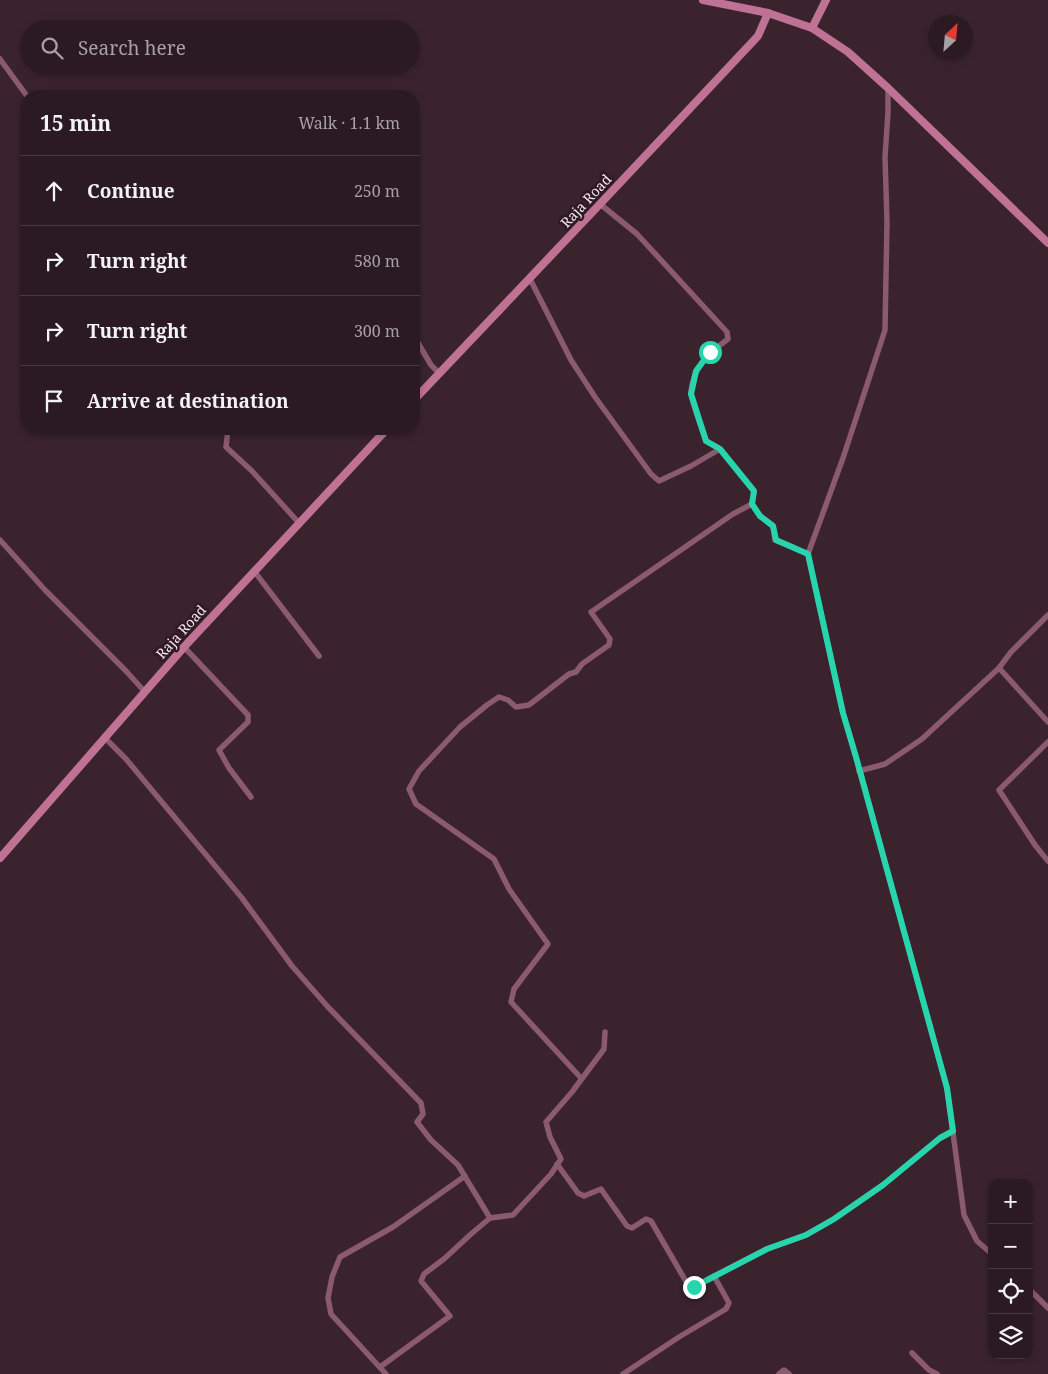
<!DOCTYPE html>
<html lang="en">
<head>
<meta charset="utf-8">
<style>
  :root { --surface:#2c1a22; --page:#38272f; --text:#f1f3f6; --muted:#a6a1a5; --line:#483840 }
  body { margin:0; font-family:"Noto Serif",serif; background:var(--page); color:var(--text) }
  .controls { position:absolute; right:15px; bottom:15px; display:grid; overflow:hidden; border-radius:10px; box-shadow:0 2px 8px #0003 }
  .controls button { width:45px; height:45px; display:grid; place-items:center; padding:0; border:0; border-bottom:1px solid var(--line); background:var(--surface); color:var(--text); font:25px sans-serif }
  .compass { position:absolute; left:928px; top:15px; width:45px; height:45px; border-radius:50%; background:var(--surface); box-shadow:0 2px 8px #0003; rotate:26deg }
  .stop { position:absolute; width:15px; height:15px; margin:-11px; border:4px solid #27d5ad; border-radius:50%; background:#fff }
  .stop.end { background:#27d5ad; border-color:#fff; box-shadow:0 1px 5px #0008 }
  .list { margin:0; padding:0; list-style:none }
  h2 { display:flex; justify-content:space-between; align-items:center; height:65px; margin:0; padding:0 20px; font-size:21px }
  h2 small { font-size:16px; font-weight:400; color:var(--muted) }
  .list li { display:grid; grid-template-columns:32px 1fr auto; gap:15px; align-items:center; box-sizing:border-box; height:70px; padding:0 20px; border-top:1px solid var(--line) }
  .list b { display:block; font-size:19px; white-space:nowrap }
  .list em { font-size:16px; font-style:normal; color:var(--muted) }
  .icon { flex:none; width:28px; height:28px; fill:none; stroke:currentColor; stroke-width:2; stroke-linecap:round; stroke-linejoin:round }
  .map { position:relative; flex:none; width:1048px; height:1374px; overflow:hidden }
  .search { position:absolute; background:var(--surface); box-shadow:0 2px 8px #0003; left:20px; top:20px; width:400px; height:55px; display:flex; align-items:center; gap:12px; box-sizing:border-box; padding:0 18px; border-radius:28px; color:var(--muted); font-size:19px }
  .panel { position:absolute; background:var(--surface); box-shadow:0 2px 8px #0003; left:20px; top:90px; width:400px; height:345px; border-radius:20px }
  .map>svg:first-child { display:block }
</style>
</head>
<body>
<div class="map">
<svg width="1048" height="1374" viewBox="0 0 1048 1374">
  <rect width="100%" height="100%" fill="#3a232d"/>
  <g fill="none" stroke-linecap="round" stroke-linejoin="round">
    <g stroke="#8b5a6f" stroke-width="5.5">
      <polyline points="0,59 27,96"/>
      <polyline points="888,88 888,112 885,157 887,222 885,330 843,458 808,554 843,713 856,757 947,1088 964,1215 977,1241 992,1254"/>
      <path d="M600,204L637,234L727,332L728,339C709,353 693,367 691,392C691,401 703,431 706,441L720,449L754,491L752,504L760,516L773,526L775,540L808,554"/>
      <polyline points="530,279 571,360 595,397 651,474 659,481 691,466 720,449"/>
      <polyline points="414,336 431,365 439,373"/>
      <polyline points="228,429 226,447 252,471 299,523"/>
      <polyline points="0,540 45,590 126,671 145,692"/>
      <polyline points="254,571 319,656"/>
      <polyline points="184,647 248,715 248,722 219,750 229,768 251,797"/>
      <polyline points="999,668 1048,722"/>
      <polyline points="105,738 126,759 242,898 292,966 328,1007 421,1103 423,1114 417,1122 431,1140 458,1165 490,1218 513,1215 551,1174 561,1159 550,1137 546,1122 572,1092 604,1049 605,1032"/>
      <polyline points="1048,742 999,790 1035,845 1048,861"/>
      <polyline points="859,771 885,764 922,739 999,668 1011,652 1048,615"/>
      <polyline points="581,1078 511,1002 514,989 548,944 509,889 494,859 416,804 409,789 419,771 460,727 487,705 499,697 508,700 516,707 529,705 569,674 576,672 582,664 609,645 610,639 591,612 733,514 752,504"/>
      <polyline points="557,1164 578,1193 584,1196 601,1189 627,1226 632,1228 646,1219 651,1221 688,1285 694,1287 714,1276"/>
      <polyline points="1029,1289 1048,1308"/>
      <polyline points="912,1353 929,1370 937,1374"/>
      <polyline points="380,1367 450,1316 421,1281 424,1274 444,1259 471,1234 490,1218"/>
      <polyline points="386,1374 331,1314 328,1298 332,1277 340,1257 393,1227 465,1176"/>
      <polyline points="623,1374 679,1337 726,1309 729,1303 714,1276 767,1249 806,1235 834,1219 883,1185 940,1138 953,1131"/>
      <polyline points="779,1374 784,1370 789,1374"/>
    </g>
    <g stroke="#c07295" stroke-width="8">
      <polyline points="703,0 768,13 812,28 848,52 888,88 1048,243"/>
      <polyline points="812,28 826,0"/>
      <polyline points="414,400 600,204 758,36 768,13"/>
      <polyline points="0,858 184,647 387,429"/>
    </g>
  </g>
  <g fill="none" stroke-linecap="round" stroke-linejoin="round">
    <polyline stroke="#27d5ad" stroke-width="6" points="694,1287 767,1249 806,1235 834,1219 883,1185 940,1138 953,1131 947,1088 856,757 843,713 808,554 776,540 773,526 760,516 752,504 754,491 720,449 706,441 691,394 696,371 710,352"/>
  </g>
  <g text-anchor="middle" stroke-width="5" stroke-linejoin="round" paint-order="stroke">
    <g font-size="14" fill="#f5e5eb" stroke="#2f1923">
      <text transform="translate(586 201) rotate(-47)" y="5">Raja Road</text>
      <text transform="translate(181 632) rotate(-48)" y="5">Raja Road</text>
    </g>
  </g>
</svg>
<div class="controls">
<button>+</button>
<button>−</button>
<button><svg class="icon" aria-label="locate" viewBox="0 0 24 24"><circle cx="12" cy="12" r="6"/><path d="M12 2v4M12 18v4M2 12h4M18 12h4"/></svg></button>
<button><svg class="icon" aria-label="layers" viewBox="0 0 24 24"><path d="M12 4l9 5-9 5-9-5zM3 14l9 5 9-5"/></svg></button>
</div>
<svg class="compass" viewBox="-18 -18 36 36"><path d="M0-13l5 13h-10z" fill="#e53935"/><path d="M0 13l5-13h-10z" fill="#a6a1a5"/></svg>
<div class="stop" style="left:710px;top:352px"></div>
<div class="stop end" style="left:694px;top:1287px"></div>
<div class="search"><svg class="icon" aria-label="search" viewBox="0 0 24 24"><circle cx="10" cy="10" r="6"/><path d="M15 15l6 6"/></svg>Search here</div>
<section class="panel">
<h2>15 min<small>Walk · 1.1 km</small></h2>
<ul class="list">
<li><svg class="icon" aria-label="ahead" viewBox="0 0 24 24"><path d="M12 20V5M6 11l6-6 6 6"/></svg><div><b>Continue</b></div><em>250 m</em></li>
<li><svg class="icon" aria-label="right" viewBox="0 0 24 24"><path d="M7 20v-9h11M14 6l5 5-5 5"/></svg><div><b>Turn right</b></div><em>580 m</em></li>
<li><svg class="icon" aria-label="right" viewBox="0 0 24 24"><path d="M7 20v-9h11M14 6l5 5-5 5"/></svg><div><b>Turn right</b></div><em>300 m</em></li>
<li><svg class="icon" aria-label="arrive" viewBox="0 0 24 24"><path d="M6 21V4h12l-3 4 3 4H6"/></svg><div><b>Arrive at destination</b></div></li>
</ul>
</section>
</div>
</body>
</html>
